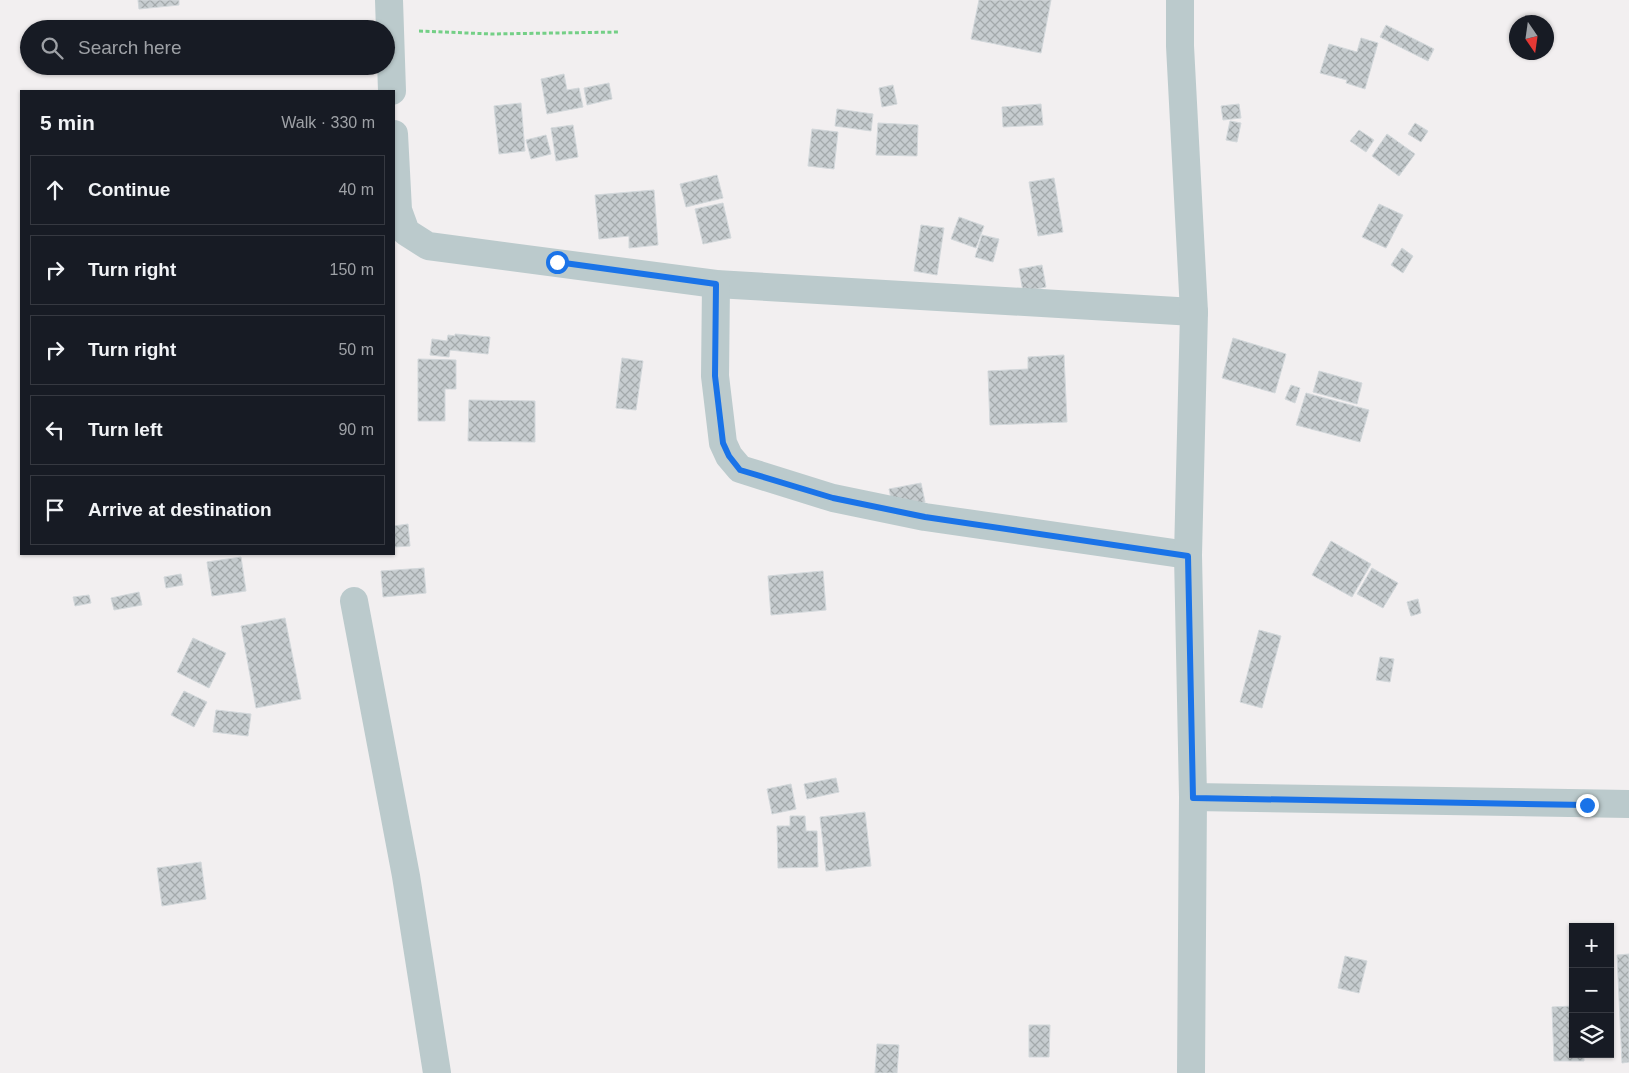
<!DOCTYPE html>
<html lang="en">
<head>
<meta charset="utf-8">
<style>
  :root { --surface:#171b24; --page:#20242c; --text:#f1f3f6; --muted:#9ea1a6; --line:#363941 }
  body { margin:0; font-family:Arial,sans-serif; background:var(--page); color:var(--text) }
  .controls { position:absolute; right:15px; bottom:15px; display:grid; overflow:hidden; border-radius:0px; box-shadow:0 1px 4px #0004 }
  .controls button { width:45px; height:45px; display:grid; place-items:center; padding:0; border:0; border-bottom:1px solid var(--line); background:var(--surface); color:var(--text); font:25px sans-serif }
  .compass { position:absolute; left:1509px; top:15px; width:45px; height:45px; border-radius:50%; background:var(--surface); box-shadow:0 1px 4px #0004; rotate:167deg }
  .stop { position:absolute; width:15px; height:15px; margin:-11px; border:4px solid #1a73e8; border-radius:50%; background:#fff }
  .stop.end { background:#1a73e8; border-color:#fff; box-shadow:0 1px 5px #0008 }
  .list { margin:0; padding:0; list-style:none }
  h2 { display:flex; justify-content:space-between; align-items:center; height:65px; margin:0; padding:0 20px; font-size:21px }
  h2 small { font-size:16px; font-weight:400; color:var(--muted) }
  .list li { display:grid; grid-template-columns:32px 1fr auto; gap:15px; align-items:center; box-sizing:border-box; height:70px; margin:0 10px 10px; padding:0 10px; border:1px solid var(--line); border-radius:0px }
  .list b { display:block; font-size:19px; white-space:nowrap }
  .list em { font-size:16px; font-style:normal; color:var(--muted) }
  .icon { flex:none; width:28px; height:28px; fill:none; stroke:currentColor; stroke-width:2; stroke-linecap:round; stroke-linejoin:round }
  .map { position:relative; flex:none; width:1629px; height:1073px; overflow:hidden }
  .search { position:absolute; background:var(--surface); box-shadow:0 1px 4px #0004; left:20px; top:20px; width:375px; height:55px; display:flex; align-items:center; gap:12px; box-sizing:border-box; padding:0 18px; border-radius:28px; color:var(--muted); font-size:19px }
  .panel { position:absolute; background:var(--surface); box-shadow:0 1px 4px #0004; left:20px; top:90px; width:375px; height:465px; border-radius:0px }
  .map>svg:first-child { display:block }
</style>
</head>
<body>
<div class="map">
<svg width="1629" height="1073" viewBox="0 0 1629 1073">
  <defs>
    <pattern id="building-cross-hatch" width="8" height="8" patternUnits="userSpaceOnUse" patternTransform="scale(1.25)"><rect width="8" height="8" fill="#c6cccf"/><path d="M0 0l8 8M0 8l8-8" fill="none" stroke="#a3a9ab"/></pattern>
  </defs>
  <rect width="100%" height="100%" fill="#f2eff0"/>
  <g fill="url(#building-cross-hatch)" stroke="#d3d8db">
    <polygon points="138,0 179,0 179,5 139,9"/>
    <polygon points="979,0 1051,0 1041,53 971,39"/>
    <polygon points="1386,25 1434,49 1428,61 1380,37"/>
    <polygon points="1361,38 1378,43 1365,89 1346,83 1347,80 1320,73 1329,44 1357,52"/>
    <polygon points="564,74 567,90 579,88 583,107 547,114 541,79"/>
    <polygon points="609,83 612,99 587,105 584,88"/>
    <polygon points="893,85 897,104 882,107 879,88"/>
    <polygon points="521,103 525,151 499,154 494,106"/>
    <polygon points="1041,104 1043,125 1003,127 1002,107"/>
    <polygon points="1239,104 1241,118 1223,120 1221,106"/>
    <polygon points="837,109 873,114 871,131 835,126"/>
    <polygon points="1230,121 1241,123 1237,142 1226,140"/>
    <polygon points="878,123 918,125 917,156 876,155"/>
    <polygon points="1415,123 1428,131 1421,142 1408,134"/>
    <polygon points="573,125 578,157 556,161 551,128"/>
    <polygon points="812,129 838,132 834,169 808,166"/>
    <polygon points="1359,130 1374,140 1366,152 1350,141"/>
    <polygon points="1387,134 1415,154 1399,176 1372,156"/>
    <polygon points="546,135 551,154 531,159 526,140"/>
    <polygon points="717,175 723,198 686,207 680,184"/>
    <polygon points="1054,178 1063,232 1038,236 1029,182"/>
    <polygon points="654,190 658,245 629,248 629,236 599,239 595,195"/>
    <polygon points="723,203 731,238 703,244 695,209"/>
    <polygon points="1379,204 1403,215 1386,248 1362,237"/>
    <polygon points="959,217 984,226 976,248 951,239"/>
    <polygon points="921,225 944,228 937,275 914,271"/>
    <polygon points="982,235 999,239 993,262 975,257"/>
    <polygon points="1402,248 1413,256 1403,273 1391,265"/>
    <polygon points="1042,265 1046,287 1023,292 1019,269"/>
    <polygon points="455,334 490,337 488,354 450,350 449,357 430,355 432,339 447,341 448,335 455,336"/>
    <polygon points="1233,338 1286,354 1275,393 1222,378"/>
    <polygon points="1064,355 1067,422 990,425 988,371 1028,369 1028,357"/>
    <polygon points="622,358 643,361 636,410 616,408"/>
    <polygon points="418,359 456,360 456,389 445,389 445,421 418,421"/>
    <polygon points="1319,371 1362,383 1357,404 1313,392"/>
    <polygon points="1291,385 1300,388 1295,403 1285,399"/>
    <polygon points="1306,393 1369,410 1360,442 1296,425"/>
    <polygon points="469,400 535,401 535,442 468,441"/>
    <polygon points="921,483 925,502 893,508 889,489"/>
    <polygon points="408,524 410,546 394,547 394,526"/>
    <polygon points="1331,541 1371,564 1352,597 1312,575"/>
    <polygon points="241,557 246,591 212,596 207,562"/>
    <polygon points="424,568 426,593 383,597 381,571"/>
    <polygon points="1372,568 1398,583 1383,608 1357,594"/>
    <polygon points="823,571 826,610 771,615 768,576"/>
    <polygon points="181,574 183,585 166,588 164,577"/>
    <polygon points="139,592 142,605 114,610 111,598"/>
    <polygon points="89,595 91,603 75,606 73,597"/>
    <polygon points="1418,599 1421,613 1411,616 1407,602"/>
    <polygon points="285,618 301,699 256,708 241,626"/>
    <polygon points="1259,630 1281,636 1262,708 1240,702"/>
    <polygon points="193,638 226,653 209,688 177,672"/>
    <polygon points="1380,657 1394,659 1390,682 1376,680"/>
    <polygon points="184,691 207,702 194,727 171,715"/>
    <polygon points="216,710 251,714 248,736 213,732"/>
    <polygon points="836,778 839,792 807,799 804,784"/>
    <polygon points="791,784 796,809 772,814 767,789"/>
    <polygon points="865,812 871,866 826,871 820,817"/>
    <polygon points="790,816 805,816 806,831 817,831 818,867 778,868 777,826 790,826"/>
    <polygon points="201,862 206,899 162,906 157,868"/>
    <polygon points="1629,954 1629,1062 1622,1063 1617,955"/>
    <polygon points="1345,956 1367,961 1359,993 1338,988"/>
    <polygon points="1573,1006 1573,1054 1584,1054 1584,1061 1554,1061 1552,1007"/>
    <polygon points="1029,1025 1050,1025 1049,1057 1029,1057"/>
    <polygon points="877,1044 899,1045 897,1073 875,1073"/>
  </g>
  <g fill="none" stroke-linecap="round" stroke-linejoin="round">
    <polyline stroke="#74cf86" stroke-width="3" stroke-dasharray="4 2.5" stroke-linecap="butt" points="419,31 491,34 620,32"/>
    <g stroke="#bbcacc" stroke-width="28">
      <polyline points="389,0 392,91"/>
      <polyline points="394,134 398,210 406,232 428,246 716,284 1194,312"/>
      <polyline points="716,284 715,376 723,443 729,456 740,469 833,498 925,517 1188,555"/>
      <polyline points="354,601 406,876 437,1073"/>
      <polyline points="1193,797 1629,804"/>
    </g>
    <polyline stroke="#bbcacc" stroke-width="28" points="1180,0 1180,46 1194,312 1188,555 1193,797 1191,1073"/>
  </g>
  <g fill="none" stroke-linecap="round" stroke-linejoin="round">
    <polyline stroke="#1a73e8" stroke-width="6" points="557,262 716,284 715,376 723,443 729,456 740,470 833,498 925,517 1188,556 1193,798 1587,805"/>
  </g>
</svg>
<div class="controls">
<button>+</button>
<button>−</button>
<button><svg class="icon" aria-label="layers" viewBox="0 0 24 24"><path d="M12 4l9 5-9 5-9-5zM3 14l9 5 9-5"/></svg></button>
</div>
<svg class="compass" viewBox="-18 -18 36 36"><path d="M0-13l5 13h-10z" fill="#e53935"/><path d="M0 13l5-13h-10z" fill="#9ea1a6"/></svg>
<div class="stop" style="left:557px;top:262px"></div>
<div class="stop end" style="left:1587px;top:805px"></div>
<div class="search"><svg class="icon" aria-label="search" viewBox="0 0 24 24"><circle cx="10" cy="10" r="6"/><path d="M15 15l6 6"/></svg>Search here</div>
<section class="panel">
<h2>5 min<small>Walk · 330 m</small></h2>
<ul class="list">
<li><svg class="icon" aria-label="ahead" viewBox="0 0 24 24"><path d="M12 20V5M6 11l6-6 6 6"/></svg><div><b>Continue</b></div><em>40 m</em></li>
<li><svg class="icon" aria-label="right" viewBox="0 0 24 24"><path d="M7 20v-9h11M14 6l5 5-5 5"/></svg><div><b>Turn right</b></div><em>150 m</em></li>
<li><svg class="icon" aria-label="right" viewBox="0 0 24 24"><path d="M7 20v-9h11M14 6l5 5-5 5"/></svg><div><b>Turn right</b></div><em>50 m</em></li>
<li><svg class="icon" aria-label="left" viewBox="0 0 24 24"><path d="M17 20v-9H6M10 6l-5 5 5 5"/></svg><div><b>Turn left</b></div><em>90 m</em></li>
<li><svg class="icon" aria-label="arrive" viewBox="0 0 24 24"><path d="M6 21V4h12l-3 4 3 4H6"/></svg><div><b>Arrive at destination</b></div></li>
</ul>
</section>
</div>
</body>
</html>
